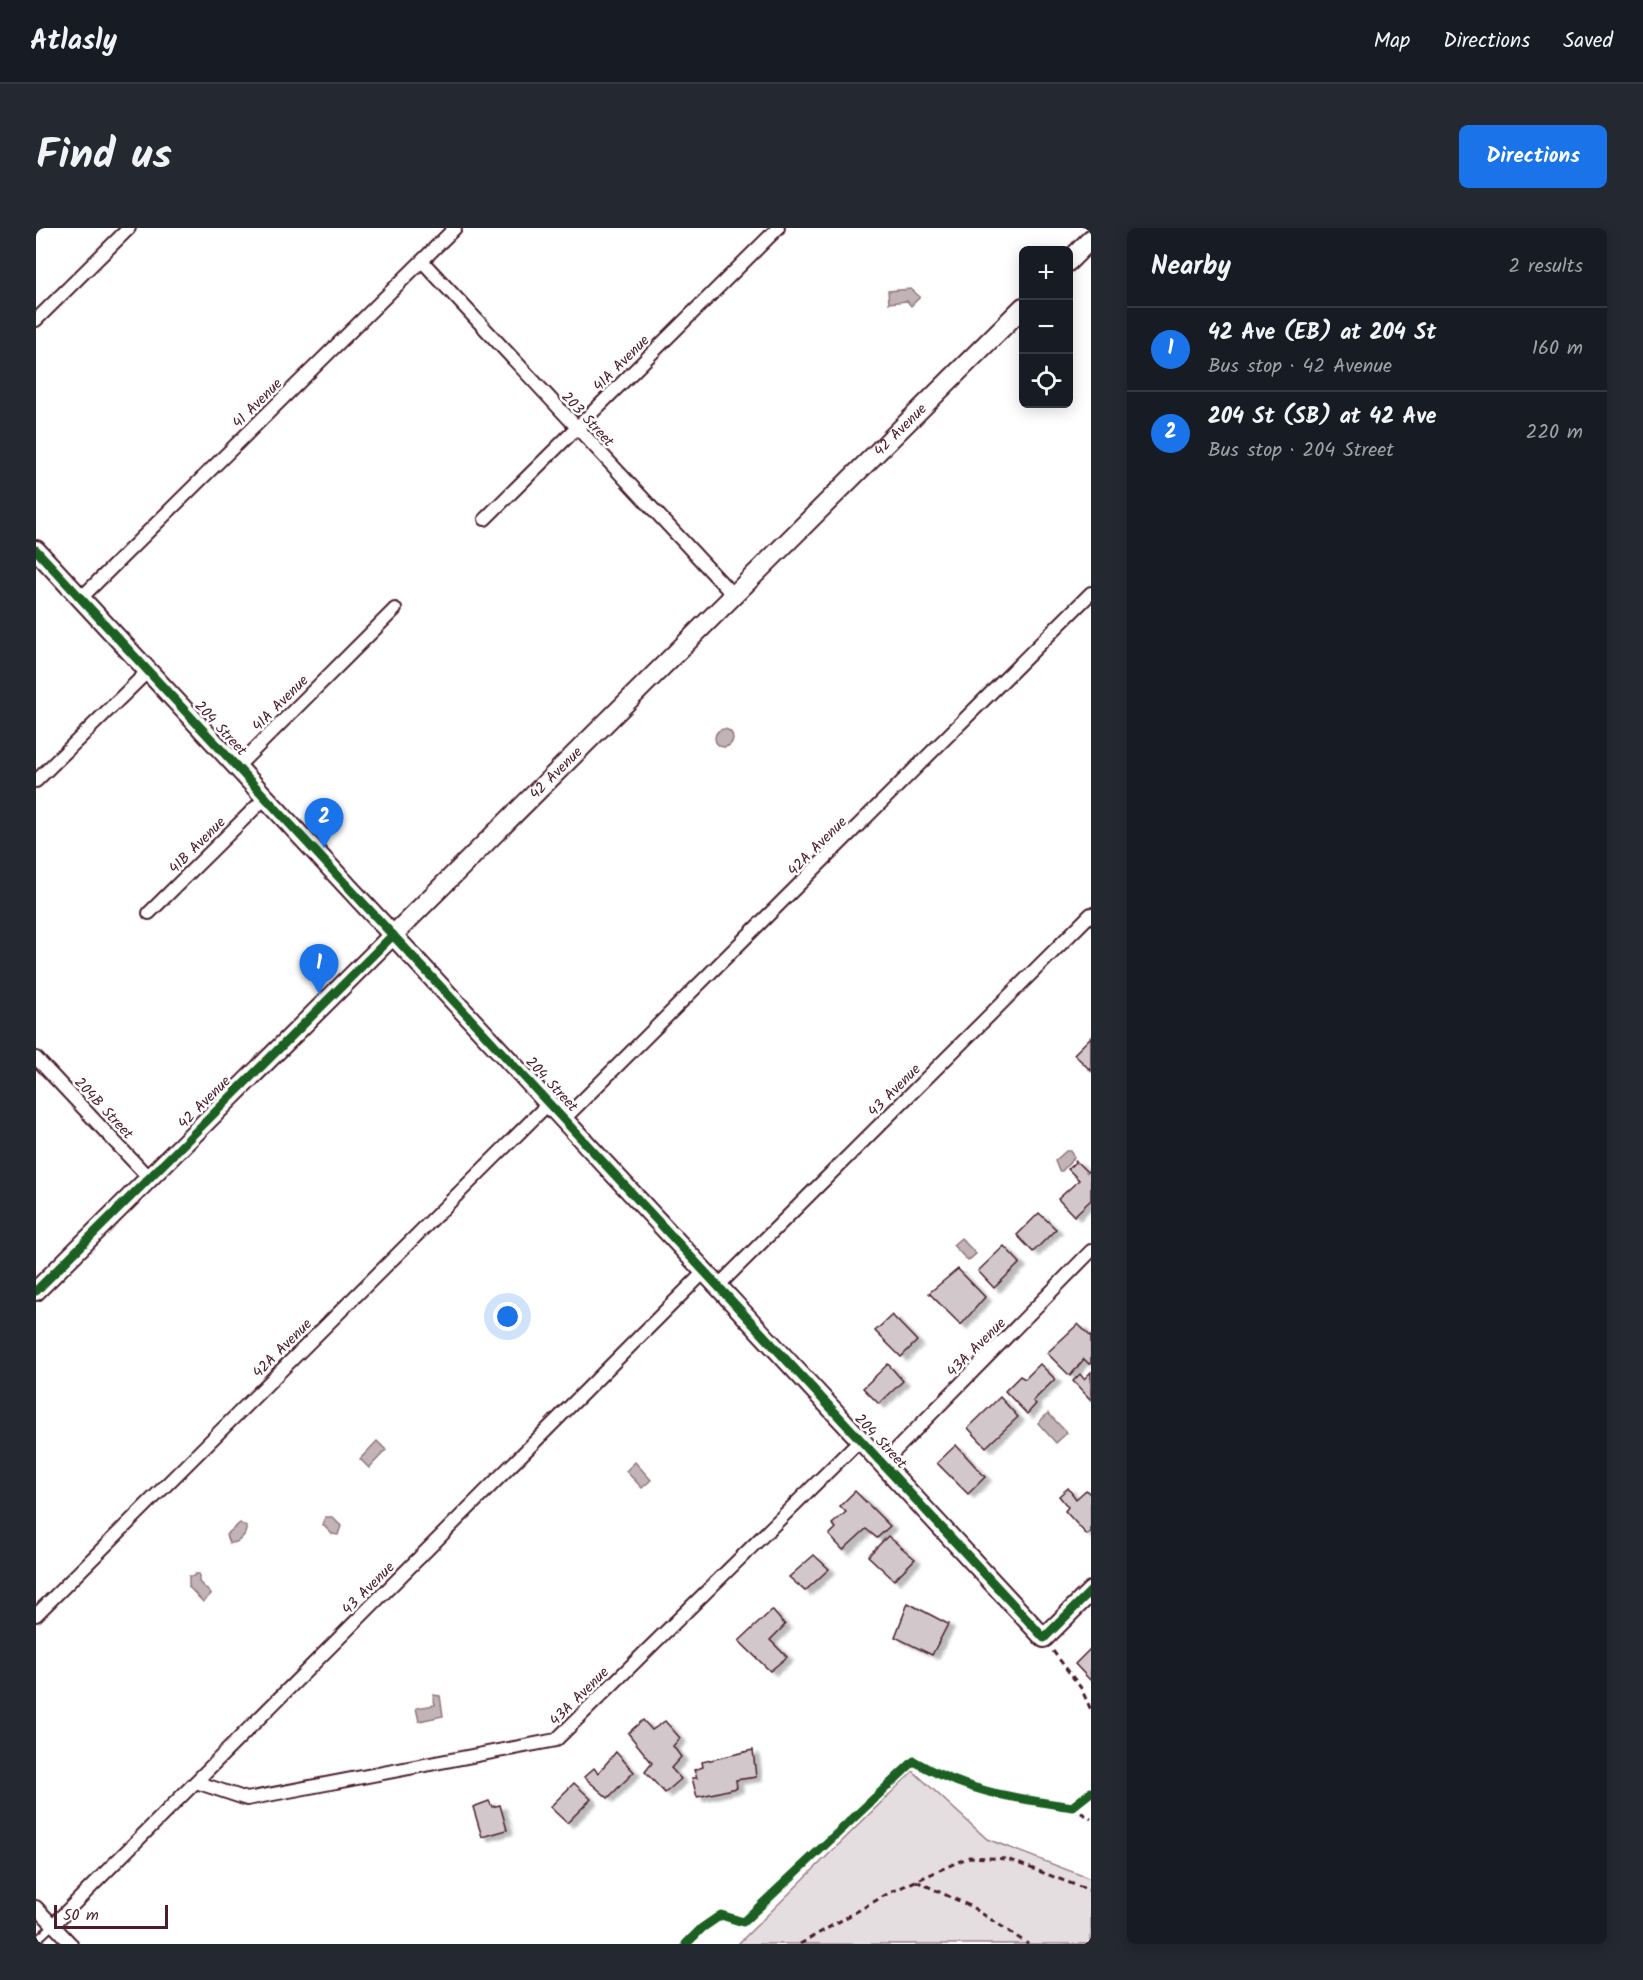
<!DOCTYPE html>
<html lang="en">
<head>
<meta charset="utf-8">
<style>
  :root { --surface:#171b24; --page:#242831; --text:#f1f3f6; --muted:#9ea1a6; --line:#363941; --accent:#1a73e8 }
  body { margin:0; font-family:Kalam,sans-serif; background:var(--page); color:var(--text) }
  .controls { position:absolute; right:18px; top:18px; display:grid; overflow:hidden; border-radius:9px; box-shadow:0 3px 15px #0003 }
  .controls button { width:54px; height:54px; display:grid; place-items:center; padding:0; border:0; border-bottom:2px solid var(--line); background:var(--surface); color:var(--text); font:30px sans-serif }
  .scale { position:absolute; left:18px; bottom:15px; width:114px; box-sizing:border-box; padding-left:6px; border:3px solid #4a1f2b; border-top:0; font-size:16px; line-height:21px; white-space:nowrap; color:#4a1f2b; -webkit-text-stroke:4px #fff; paint-order:stroke }
  .you { position:absolute; left:472px; top:1089px; width:21px; height:21px; margin:-15px; border:4px solid #fff; border-radius:50%; background:#1a73e8; box-shadow:0 0 0 9px #1a73e833 }
  .badge { display:grid; place-items:center; width:39px; height:39px; border-radius:50%; background:var(--accent); color:#fff; font-size:20px; font-weight:700 }
  .pin { position:absolute; translate:-50% -50px; filter:drop-shadow(0 2px 3px #0008) }
  .pin::after { content:''; position:absolute; top:32px; width:21px; height:18px; background:inherit; clip-path:polygon(0 0,100% 0,50% 100%) }
  .list { margin:0; padding:0; list-style:none }
  h2 { display:flex; justify-content:space-between; align-items:center; height:78px; margin:0; padding:0 24px; font-size:26px }
  h2 small { font-size:20px; font-weight:400; color:var(--muted) }
  .list li { display:grid; grid-template-columns:39px 1fr auto; gap:18px; align-items:center; box-sizing:border-box; height:84px; padding:0 24px; border-top:2px solid var(--line) }
  .list b { display:block; font-size:22px; white-space:nowrap }
  .list p { margin:0; font-size:20px; white-space:nowrap; color:var(--muted) }
  .list em { font-size:20px; font-style:normal; color:var(--muted) }
  .icon { flex:none; width:33px; height:33px; fill:none; stroke:currentColor; stroke-width:2; stroke-linecap:round; stroke-linejoin:round }
  .map { position:relative; flex:none; width:1055px; height:1716px; overflow:hidden; border-radius:9px }
  header { display:flex; align-items:center; gap:36px; box-sizing:border-box; height:84px; padding:0 30px; background:var(--surface); border-bottom:2px solid var(--line) }
  header strong { font-size:28px }
  nav { display:flex; gap:33px; margin-inline-start:auto; font-size:21px }
  .intro { display:flex; align-items:center; justify-content:space-between; box-sizing:border-box; height:144px; padding:0 36px }
  h1 { margin:0; font-size:42px }
  .button { padding:15px 27px; border-radius:9px; background:var(--accent); color:#fff; font-size:21px; font-weight:700 }
  main { display:flex; gap:36px; padding:0 36px }
  aside { flex:1; background:var(--surface); border-radius:9px; box-shadow:0 3px 15px #0003 }
  .map>svg:first-child { display:block }
</style>
</head>
<body>
<header>
<strong>Atlasly</strong>
<nav><a>Map</a><a>Directions</a><a>Saved</a></nav>
</header>
<div class="intro"><h1>Find us</h1><a class="button">Directions</a></div>
<main>
<div class="map">
<svg width="1055" height="1716" viewBox="0 0 1055 1716">
  <defs>
    <filter id="shadow"><feDropShadow dx="6" dy="4" stdDeviation="1.5" flood-color="#0004"/></filter>
  </defs>
  <rect width="100%" height="100%" fill="#fff"/>
  <filter id="ink" filterUnits="userSpaceOnUse"><feTurbulence type="fractalNoise" baseFrequency=".0167" numOctaves="2"/><feDisplacementMap in="SourceGraphic" scale="12" xChannelSelector="R" yChannelSelector="G"/><feConvolveMatrix kernelMatrix="1 2 1 2 8 2 1 2 1" color-interpolation-filters="sRGB"/></filter>
  <g filter="url(#ink)">
    <polygon fill="#e5dee0" stroke="#987e86" stroke-width="1.5" points="877,1543 951,1611 1055,1651 1055,1716 702,1716"/>
    <g fill="#c1b3b6" stroke="#91787e" stroke-width="1.5">
      <polygon points="875,61 884,69 875,78 871,73 853,75 852,63"/>
      <circle cx="688" cy="510" r="9"/>
      <polygon points="1030,923 1035,923 1038,930 1026,943 1023,943 1019,933"/>
      <polygon points="925,1010 940,1026 932,1033 917,1017"/>
      <polygon points="1012,1185 1031,1205 1020,1215 1002,1195"/>
      <polygon points="341,1213 350,1222 333,1240 324,1231"/>
      <polygon points="599,1234 615,1252 606,1260 590,1243"/>
      <polygon points="289,1289 296,1289 305,1298 302,1307 296,1306 287,1297"/>
      <path d="M204,1295L210,1299C211,1307 202,1316 193,1315L190,1307Z"/>
      <polygon points="159,1346 163,1346 163,1354 175,1366 167,1374 153,1359 153,1348 158,1348"/>
      <polygon points="397,1467 404,1468 407,1488 383,1493 380,1480 399,1477"/>
    </g>
    <g fill="#d2c7cb" stroke="#4a1f2b" stroke-width="1.5" filter="url(#shadow)">
      <polygon points="1055,809 1055,843 1038,826"/>
      <polygon points="1040,933 1051,944 1055,941 1055,972 1038,988 1022,971 1043,952 1032,941"/>
      <polygon points="1003,985 1020,1001 997,1024 981,1007"/>
      <polygon points="968,1018 984,1035 958,1060 942,1043"/>
      <polygon points="922,1041 949,1069 925,1097 893,1065"/>
      <polygon points="856,1087 881,1113 865,1129 839,1103"/>
      <polygon points="1042,1096 1055,1109 1055,1135 1053,1136 1048,1131 1034,1148 1011,1125"/>
      <polygon points="852,1136 867,1153 843,1176 827,1160"/>
      <polygon points="1004,1136 1019,1151 997,1173 1000,1176 991,1186 969,1163 984,1148 989,1151"/>
      <polygon points="1055,1144 1055,1172 1037,1153 1044,1146 1048,1151"/>
      <polygon points="964,1169 982,1189 950,1219 932,1200"/>
      <polygon points="920,1217 949,1249 932,1266 901,1235"/>
      <polygon points="1032,1260 1040,1271 1050,1262 1055,1267 1055,1304 1051,1307 1029,1283 1032,1279 1023,1268"/>
      <polygon points="819,1263 854,1298 841,1310 830,1301 807,1322 793,1307 800,1300 796,1296 810,1284 804,1278"/>
      <polygon points="852,1308 879,1331 858,1352 832,1328"/>
      <polygon points="778,1327 793,1341 769,1363 753,1349"/>
      <polygon points="872,1375 912,1396 896,1427 859,1409"/>
      <polygon points="736,1382 749,1397 734,1412 751,1429 734,1443 703,1413"/>
      <polygon points="1055,1420 1055,1451 1054,1452 1039,1436"/>
      <polygon points="607,1492 616,1502 629,1493 644,1510 637,1518 645,1529 635,1540 645,1551 629,1565 609,1544 616,1535 592,1505"/>
      <polygon points="717,1522 720,1549 700,1552 701,1560 661,1569 656,1550 661,1550 658,1542 667,1539 666,1534"/>
      <polygon points="580,1524 598,1544 572,1570 548,1549 558,1540 562,1545"/>
      <polygon points="538,1555 555,1571 531,1595 514,1579"/>
      <polygon points="453,1573 456,1579 464,1577 471,1602 446,1609 437,1579"/>
    </g>
    <g fill="none" stroke-linecap="round" stroke-linejoin="round">
      <defs>
        <polyline id="lane" points="0,1713 17,1697"/>
        <g id="street">
          <polyline points="386,33 698,368"/>
          <polyline points="0,92 93,0"/>
          <polyline points="449,291 742,0"/>
          <polyline points="44,371 419,0"/>
          <polyline points="201,539 359,381"/>
          <polyline points="0,553 112,443"/>
          <polyline points="113,685 229,570"/>
          <polyline points="0,830 113,950"/>
          <polyline points="528,891 1055,365"/>
          <polyline points="682,1058 1055,686"/>
          <polyline points="846,1236 1055,1023"/>
          <polyline points="0,1387 513,875"/>
          <polyline points="160,1554 211,1571 520,1512 824,1212"/>
          <polyline points="0,1679 35,1716"/>
          <polyline points="17,1697 668,1044"/>
        </g>
        <g id="secondary">
          <polyline points="1032,34 1055,11"/>
          <polyline points="0,322 1008,1410 1055,1363"/>
          <path id="s1" d="M0,1063L987,79"/>
        </g>
      </defs>
      <use href="#lane" stroke="#4a1f2b" stroke-width="10"/>
      <use href="#street" stroke="#4a1f2b" stroke-width="16"/>
      <use href="#secondary" stroke="#4a1f2b" stroke-width="22"/>
      <g stroke="#4a1f2b" stroke-width="3" stroke-dasharray="6 4.5" stroke-linecap="butt">
        <polyline points="1017,1423 1045,1460 1055,1482"/>
        <polyline points="1036,1579 1055,1591"/>
        <polyline points="880,1653 936,1679 992,1716"/>
        <polyline points="764,1716 853,1665 933,1629 971,1631 1055,1663"/>
      </g>
      <use href="#lane" stroke="#fff" stroke-width="6"/>
      <use href="#street" stroke="#fff" stroke-width="12"/>
      <use href="#secondary" stroke="#fff" stroke-width="18"/>
      <defs>
        <g id="cycleway">
          <polyline points="0,322 1008,1410 1055,1363"/>
          <polyline points="0,1063 357,707"/>
          <path d="M650,1716L666,1700L685,1687L707,1694L878,1533C930,1564 978,1570 1036,1579L1055,1564"/>
        </g>
      </defs>
      <use href="#cycleway" stroke="#fff" stroke-width="13"/>
      <use href="#cycleway" stroke="#1b5e20" stroke-width="9"/>
    </g>
  </g>
  <g text-anchor="middle" stroke-width="5" stroke-linejoin="round" paint-order="stroke">
    <g font-size="15" fill="#4a1f2b" stroke="#fff">
      <text transform="translate(585 135) rotate(-45)" y="5">41A Avenue</text>
      <text transform="translate(221 175) rotate(-45)" y="5">41 Avenue</text>
      <text transform="translate(552 191) rotate(47)" y="5">203 Street</text>
      <text dy="5" stroke="none"><textPath href="#s1" startOffset="1220">42 Avenue</textPath></text>
      <text transform="translate(244 475) rotate(-45)" y="5">41A Avenue</text>
      <text transform="translate(185 500) rotate(47)" y="5">204 Street</text>
      <text dy="5" stroke="none"><textPath href="#s1" startOffset="734">42 Avenue</textPath></text>
      <text transform="translate(161 617) rotate(-45)" y="5">41B Avenue</text>
      <text transform="translate(781 618) rotate(-45)" y="5">42A Avenue</text>
      <text transform="translate(516 856) rotate(47)" y="5">204 Street</text>
      <text transform="translate(858 862) rotate(-45)" y="5">43 Avenue</text>
      <text transform="translate(168 874) rotate(-45)" y="5">42 Avenue</text>
      <text transform="translate(68 880) rotate(47)" y="5">204B Street</text>
      <text transform="translate(940 1119) rotate(-45)" y="5">43A Avenue</text>
      <text transform="translate(246 1120) rotate(-45)" y="5">42A Avenue</text>
      <text transform="translate(845 1213) rotate(47)" y="5">204 Street</text>
      <text transform="translate(332 1360) rotate(-45)" y="5">43 Avenue</text>
      <text transform="translate(543 1468) rotate(-45)" y="5">43A Avenue</text>
    </g>
  </g>
</svg>
<div class="controls">
<button>+</button>
<button>−</button>
<button><svg class="icon" aria-label="locate" viewBox="0 0 24 24"><circle cx="12" cy="12" r="6"/><path d="M12 2v4M12 18v4M2 12h4M18 12h4"/></svg></button>
</div>
<div class="scale">50 m</div>
<div class="you"></div>
<div class="pin badge" style="left:283px;top:766px">1</div>
<div class="pin badge" style="left:288px;top:620px">2</div>
</div>
<aside>
<h2>Nearby<small>2 results</small></h2>
<ul class="list">
<li><span class="badge">1</span><div><b>42 Ave (EB) at 204 St</b><p>Bus stop · 42 Avenue</p></div><em>160 m</em></li>
<li><span class="badge">2</span><div><b>204 St (SB) at 42 Ave</b><p>Bus stop · 204 Street</p></div><em>220 m</em></li>
</ul>
</aside>
</main>
</body>
</html>
